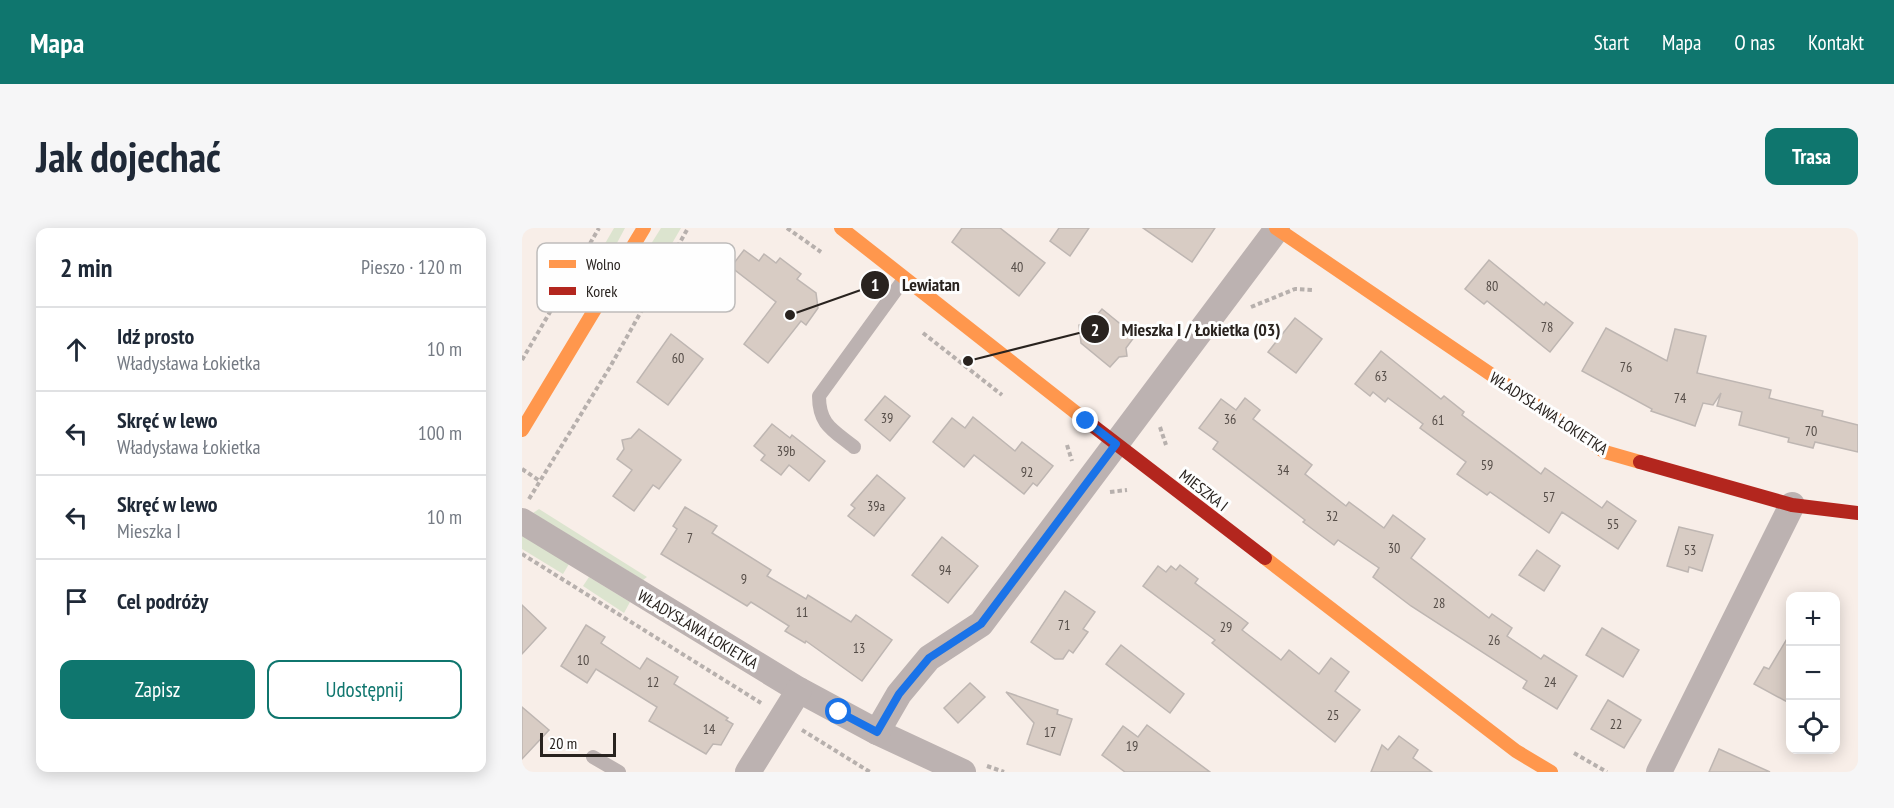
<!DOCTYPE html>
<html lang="pl">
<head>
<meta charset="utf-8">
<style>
  :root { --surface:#fff; --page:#f6f6f7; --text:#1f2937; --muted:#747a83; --line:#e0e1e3; --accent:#0f766e }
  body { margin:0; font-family:"PT Sans Narrow",sans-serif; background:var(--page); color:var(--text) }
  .controls { position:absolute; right:18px; bottom:18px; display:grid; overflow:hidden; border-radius:12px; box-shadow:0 3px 15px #0003 }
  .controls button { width:54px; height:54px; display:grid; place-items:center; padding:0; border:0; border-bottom:2px solid var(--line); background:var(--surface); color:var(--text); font:30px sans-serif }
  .scale { position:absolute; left:18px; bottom:15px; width:76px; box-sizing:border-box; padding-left:6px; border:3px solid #29231f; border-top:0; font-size:16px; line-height:21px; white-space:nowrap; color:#29231f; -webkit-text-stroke:4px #fefefe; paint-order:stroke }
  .stop { position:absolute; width:18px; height:18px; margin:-14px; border:4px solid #1a73e8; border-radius:50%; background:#fff }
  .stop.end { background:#1a73e8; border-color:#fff; box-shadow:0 2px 6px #0008 }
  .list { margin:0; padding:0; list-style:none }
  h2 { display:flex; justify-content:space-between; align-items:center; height:78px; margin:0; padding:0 24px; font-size:26px }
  h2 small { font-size:20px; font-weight:400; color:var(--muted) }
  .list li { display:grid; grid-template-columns:39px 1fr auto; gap:18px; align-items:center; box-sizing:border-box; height:84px; padding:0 24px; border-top:2px solid var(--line) }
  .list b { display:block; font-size:22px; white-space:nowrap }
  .list p { margin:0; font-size:20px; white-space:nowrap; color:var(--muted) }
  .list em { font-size:20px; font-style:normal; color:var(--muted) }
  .actions { display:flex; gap:12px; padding:18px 24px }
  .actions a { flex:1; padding:14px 0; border:2px solid var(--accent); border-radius:12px; text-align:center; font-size:21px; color:var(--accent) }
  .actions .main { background:var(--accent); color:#fff }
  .icon { flex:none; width:33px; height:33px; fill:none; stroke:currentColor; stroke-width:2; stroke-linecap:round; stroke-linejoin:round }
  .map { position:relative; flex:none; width:1336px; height:544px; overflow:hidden; border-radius:12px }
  header { display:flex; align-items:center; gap:36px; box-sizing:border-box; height:84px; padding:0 30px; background:var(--accent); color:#fff }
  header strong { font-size:28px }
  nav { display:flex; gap:33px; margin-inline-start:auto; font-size:21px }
  .intro { display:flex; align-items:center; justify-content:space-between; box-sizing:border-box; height:144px; padding:0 36px }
  h1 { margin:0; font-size:42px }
  .button { padding:15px 27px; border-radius:12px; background:var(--accent); color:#fff; font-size:21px; font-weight:700 }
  main { display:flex; gap:36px; padding:0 36px }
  aside { flex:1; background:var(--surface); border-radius:12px; box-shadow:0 3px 15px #0003 }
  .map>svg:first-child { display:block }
</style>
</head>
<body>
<header>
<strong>Mapa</strong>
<nav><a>Start</a><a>Mapa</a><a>O nas</a><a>Kontakt</a></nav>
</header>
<div class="intro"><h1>Jak dojechać</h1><a class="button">Trasa</a></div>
<main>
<aside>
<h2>2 min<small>Pieszo · 120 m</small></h2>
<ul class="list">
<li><svg class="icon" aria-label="ahead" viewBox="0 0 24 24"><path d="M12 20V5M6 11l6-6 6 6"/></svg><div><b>Idź prosto</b><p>Władysława Łokietka</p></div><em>10 m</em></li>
<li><svg class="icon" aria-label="left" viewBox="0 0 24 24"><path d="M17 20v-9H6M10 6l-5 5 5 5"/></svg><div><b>Skręć w lewo</b><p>Władysława Łokietka</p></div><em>100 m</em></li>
<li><svg class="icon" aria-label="left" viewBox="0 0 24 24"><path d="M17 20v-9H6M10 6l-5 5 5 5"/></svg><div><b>Skręć w lewo</b><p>Mieszka I</p></div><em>10 m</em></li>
<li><svg class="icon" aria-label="arrive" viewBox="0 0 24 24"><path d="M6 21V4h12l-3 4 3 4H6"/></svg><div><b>Cel podróży</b></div></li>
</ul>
<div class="actions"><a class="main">Zapisz</a><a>Udostępnij</a></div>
</aside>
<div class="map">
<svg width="1336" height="544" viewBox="0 0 1336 544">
  <rect width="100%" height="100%" fill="#f8eee8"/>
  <g fill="#dce4cf">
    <polygon points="92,0 103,0 88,28 84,30 77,26"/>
    <polygon points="139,0 159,0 141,31 135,27 129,16"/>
    <polygon points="17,281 125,349 121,352 11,285"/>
    <polygon points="0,307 47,336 41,346 0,321"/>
    <polygon points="67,349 108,374 102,385 61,358"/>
  </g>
  <g fill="#d8ccc4" stroke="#beb6b2" stroke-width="1.5">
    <polygon points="440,0 478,0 523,35 497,68 430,14"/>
    <polygon points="537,0 567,0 548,28 528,13"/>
    <polygon points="621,0 693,0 670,34"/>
    <polygon points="222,22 237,33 242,26 254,35 258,30 279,46 275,51 294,65 296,80 284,97 279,93 246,135 222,116 254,74 209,39"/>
    <polygon points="967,32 1022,77 1024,74 1051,95 1028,124 965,73 962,76 943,61"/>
    <polygon points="580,81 613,108 604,120 605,128 597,129 588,139 559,115 557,97 568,95"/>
    <polygon points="773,90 800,111 774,145 746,124"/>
    <polygon points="1084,100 1145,133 1153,101 1184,108 1175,145 1249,162 1247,170 1301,183 1300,188 1336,197 1336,224 1293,214 1291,220 1266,214 1267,210 1217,197 1220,184 1195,178 1199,165 1191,177 1181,175 1173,198 1129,183 1130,181 1060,143"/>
    <polygon points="149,106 181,131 146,177 115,154"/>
    <polygon points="859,123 919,171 922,168 942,184 940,187 1019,246 1023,240 1080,280 1085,273 1114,293 1096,321 1040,284 1027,305 968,264 965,267 935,246 944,234 898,200 901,196 866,170 863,174 851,164 848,168 833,156"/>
    <polygon points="363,168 388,188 368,213 343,192"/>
    <polygon points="723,170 738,182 731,191 790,237 783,246 824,278 827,274 862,300 871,287 903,311 889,330 967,390 970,386 990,400 985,408 1019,431 1022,427 1055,448 1035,481 1001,460 1005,453 889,378 851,349 857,340 816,312 812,317 781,294 783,292 691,221 696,214 677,200 699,171 714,182"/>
    <polygon points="451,189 493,223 500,214 531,238 515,258 511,255 502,266 452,227 442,239 411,214 430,190 443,200"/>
    <polygon points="250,196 268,210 270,207 303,233 287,253 267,237 259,247 239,232 243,227 232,218"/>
    <polygon points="117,201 159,232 137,261 131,257 112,283 91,268 110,242 95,231 102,221 100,212 109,210"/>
    <polygon points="355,247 383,270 352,308 326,288 333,280 329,277"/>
    <polygon points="163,279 195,298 190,305 249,342 245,348 284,371 286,367 329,394 334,387 370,412 340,453 284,413 283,415 263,403 267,398 229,374 225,378 139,326 155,301 151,298"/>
    <polygon points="1157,299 1191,307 1180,343 1167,339 1166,344 1145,338"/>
    <polygon points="420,309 456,338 426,375 390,347"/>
    <polygon points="1015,322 1038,338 1022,363 997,347"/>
    <polygon points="658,337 676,351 673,355 726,395 720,402 759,432 767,422 797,446 809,430 827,444 813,463 838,482 813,514 690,415 693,412 621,358 636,338 644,344 649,338 654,342"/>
    <polygon points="543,363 573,384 561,401 566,404 551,425 547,422 541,431 533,431 509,414"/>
    <polygon points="0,377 24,400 0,426"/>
    <polygon points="64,397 83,409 79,415 118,441 125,430 156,449 152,456 206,490 204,492 211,496 199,517 191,516 184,526 127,493 135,479 74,441 65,455 39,438"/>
    <polygon points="1080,400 1117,422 1101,449 1064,427"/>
    <polygon points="1269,404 1269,476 1232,456 1242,439 1247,441"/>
    <polygon points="599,417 662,466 648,485 584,436"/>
    <polygon points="448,455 463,469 436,495 422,480"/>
    <polygon points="484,464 536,482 535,486 550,491 538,527 505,516 512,495"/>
    <polygon points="1086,472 1119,492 1102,520 1069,501"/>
    <polygon points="0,479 27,502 0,531"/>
    <polygon points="625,497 688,544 603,544 580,527 601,498 616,509"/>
    <polygon points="877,508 896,522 891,530 910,544 849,544 860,517 866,522"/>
    <polygon points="1197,521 1248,544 1187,544"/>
  </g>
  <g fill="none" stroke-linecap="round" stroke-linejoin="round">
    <g stroke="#b7b0ad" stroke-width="4" stroke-dasharray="4.5 3" stroke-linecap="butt">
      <polyline points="265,0 299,24"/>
      <polyline points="729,79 773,61 792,62"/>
      <polyline points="401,105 480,167"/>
      <polyline points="0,132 77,0"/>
      <polyline points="638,199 644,217"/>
      <polyline points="545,217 550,233"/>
      <polyline points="0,241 18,253"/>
      <polyline points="588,264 605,262"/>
      <polyline points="7,271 88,139 166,0"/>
      <polyline points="0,326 239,475"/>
      <polyline points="280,502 348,544"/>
      <polyline points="1052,525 1085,544"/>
      <polyline points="465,538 482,544"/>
    </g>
    <g stroke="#bcb2b1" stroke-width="14">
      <path d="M332,219C311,202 297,197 297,168L382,51"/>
      <polyline points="71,529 97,544"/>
    </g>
    <g stroke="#bcb2b1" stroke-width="26">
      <polyline points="0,293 277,462 355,504 441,544"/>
      <polyline points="355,504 377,466 407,430 459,396 755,1"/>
      <polyline points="226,544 277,462"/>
      <polyline points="1137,544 1270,277"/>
    </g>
    <g stroke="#ff974d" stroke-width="14">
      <polyline points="319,0 562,191"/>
      <polyline points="754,0 1083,224 1118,234"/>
      <polyline points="0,202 122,0"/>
      <polyline points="743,330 994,523 1029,544"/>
    </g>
    <g stroke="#b3261e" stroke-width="14">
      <polyline points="562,191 743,330"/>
      <polyline points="1118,234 1270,277 1336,285"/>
    </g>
  </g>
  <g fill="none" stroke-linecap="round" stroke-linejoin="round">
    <polyline stroke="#1a73e8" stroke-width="8" points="317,484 355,504 377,466 407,430 459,396 594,216 564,193"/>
  </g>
  <g text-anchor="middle" stroke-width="6" stroke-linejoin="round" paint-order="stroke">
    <g font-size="14" fill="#554d48">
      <text x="495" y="44">40</text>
      <text x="970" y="63">80</text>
      <text x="1025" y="104">78</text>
      <text x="156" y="135">60</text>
      <text x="1104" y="144">76</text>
      <text x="859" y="153">63</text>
      <text x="1158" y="175">74</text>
      <text x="365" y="195">39</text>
      <text x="708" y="196">36</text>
      <text x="916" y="197">61</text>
      <text x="1289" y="208">70</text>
      <text x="264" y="228">39b</text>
      <text x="965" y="242">59</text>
      <text x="761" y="247">34</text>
      <text x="505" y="249">92</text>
      <text x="1027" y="274">57</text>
      <text x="354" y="283">39a</text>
      <text x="810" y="293">32</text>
      <text x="1091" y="301">55</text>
      <text x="168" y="315">7</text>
      <text x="872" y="325">30</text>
      <text x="1168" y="327">53</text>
      <text x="423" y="347">94</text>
      <text x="222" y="356">9</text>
      <text x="917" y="380">28</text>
      <text x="280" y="389">11</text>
      <text x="542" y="402">71</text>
      <text x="704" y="404">29</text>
      <text x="972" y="417">26</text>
      <text x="337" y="425">13</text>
      <text x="61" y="437">10</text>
      <text x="131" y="459">12</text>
      <text x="1028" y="459">24</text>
      <text x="811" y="492">25</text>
      <text x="1094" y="501">22</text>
      <text x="187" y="506">14</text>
      <text x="528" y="509">17</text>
      <text x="610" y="523">19</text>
    </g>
    <g font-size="16" fill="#29231f" stroke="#fefefe">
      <text transform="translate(1027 185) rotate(33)" y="6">WŁADYSŁAWA ŁOKIETKA</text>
      <text transform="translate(682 262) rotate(38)" y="6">MIESZKA I</text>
      <text transform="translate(176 401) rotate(31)" y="6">WŁADYSŁAWA ŁOKIETKA</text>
    </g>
  </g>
  <rect x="15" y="15" width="198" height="69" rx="9" fill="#fefefe" stroke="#bebcbb" stroke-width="1.5"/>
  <rect x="27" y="32" width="27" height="8" fill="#ff974d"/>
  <rect x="27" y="59" width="27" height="8" fill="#b3261e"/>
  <g font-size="16" fill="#29231f">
    <text x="64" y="42">Wolno</text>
    <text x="64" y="69">Korek</text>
  </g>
  <path fill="none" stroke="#29231f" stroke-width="2" d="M268 87L353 57M446 133L573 101"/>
  <g fill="#29231f" stroke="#fefefe" stroke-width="2">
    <circle cx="268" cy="87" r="6"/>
    <circle cx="446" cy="133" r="6"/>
    <circle cx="353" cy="57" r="15"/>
    <circle cx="573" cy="101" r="15"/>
  </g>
  <g font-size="18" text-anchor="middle" font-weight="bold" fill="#fff">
    <text x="353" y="63">1</text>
    <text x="573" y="108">2</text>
  </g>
  <g font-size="18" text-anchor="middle" font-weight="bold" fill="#29231f" stroke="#fefefe" stroke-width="6" stroke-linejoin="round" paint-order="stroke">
    <text x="409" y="63">Lewiatan</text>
    <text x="679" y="108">Mieszka I / Łokietka (03)</text>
  </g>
</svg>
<div class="controls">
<button>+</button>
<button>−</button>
<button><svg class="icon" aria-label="locate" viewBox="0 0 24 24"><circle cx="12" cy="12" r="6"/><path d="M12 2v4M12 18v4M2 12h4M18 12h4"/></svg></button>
</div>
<div class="scale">20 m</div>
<div class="stop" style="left:317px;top:484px"></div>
<div class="stop end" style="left:564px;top:193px"></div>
</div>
</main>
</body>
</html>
